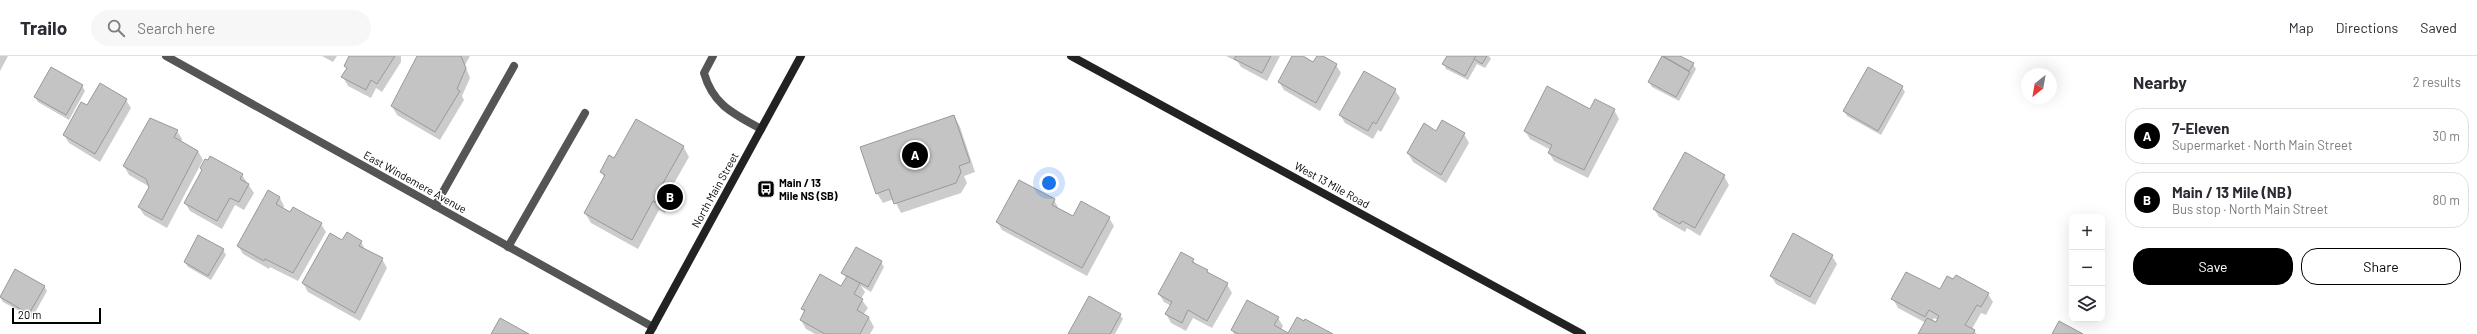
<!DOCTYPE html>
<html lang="en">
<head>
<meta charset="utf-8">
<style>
  :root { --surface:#fff; --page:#f7f7f7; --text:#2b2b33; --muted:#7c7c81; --line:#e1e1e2; --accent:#000 }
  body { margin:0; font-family:Barlow,sans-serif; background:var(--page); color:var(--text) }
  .controls { position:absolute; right:12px; bottom:12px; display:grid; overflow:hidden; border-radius:8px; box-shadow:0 4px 16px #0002 }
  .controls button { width:36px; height:36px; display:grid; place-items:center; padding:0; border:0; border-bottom:1px solid var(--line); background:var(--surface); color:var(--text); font:20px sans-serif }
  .compass { position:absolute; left:2021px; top:12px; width:36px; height:36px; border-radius:50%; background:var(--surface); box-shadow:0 4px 16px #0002; rotate:211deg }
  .scale { position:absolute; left:12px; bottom:10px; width:89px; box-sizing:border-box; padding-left:4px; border:2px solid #000; border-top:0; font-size:11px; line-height:14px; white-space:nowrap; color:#000; -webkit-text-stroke:3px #fff; paint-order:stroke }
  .you { position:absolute; left:1049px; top:127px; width:14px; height:14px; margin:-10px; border:3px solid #fff; border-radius:50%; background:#1a73e8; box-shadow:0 0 0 6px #1a73e833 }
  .badge { display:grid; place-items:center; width:26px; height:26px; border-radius:50%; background:var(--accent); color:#fff; font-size:13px; font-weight:700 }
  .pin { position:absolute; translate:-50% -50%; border:2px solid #fff; box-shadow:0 1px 4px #0006 }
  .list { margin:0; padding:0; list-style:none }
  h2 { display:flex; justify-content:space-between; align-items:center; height:52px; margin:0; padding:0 16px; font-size:17px }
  h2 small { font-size:13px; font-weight:400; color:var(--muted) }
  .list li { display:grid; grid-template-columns:26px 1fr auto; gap:12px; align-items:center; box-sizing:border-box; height:56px; margin:0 8px 8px; padding:0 8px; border:1px solid var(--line); border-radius:16px }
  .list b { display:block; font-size:15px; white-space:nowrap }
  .list p { margin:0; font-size:13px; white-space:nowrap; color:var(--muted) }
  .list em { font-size:13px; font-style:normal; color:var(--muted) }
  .actions { display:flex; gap:8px; padding:12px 16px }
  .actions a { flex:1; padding:9px 0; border:1px solid var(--accent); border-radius:16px; text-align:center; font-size:14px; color:var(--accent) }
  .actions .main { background:var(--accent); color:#fff }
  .icon { flex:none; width:22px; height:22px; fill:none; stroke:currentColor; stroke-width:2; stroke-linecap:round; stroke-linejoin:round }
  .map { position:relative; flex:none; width:2117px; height:278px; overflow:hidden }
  header { display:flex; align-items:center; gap:24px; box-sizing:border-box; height:56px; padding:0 20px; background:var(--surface); border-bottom:1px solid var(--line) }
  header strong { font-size:19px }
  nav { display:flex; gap:22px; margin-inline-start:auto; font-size:14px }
  .search { width:280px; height:36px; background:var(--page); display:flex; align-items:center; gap:10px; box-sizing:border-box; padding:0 14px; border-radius:22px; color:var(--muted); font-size:15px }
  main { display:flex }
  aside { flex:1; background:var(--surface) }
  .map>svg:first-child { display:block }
</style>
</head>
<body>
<header>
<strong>Trailo</strong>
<div class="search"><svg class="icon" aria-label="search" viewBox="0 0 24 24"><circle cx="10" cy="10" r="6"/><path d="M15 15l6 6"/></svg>Search here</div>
<nav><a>Map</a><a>Directions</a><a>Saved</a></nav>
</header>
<main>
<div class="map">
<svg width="2117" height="278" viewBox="0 0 2117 278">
  <rect width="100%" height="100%" fill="#fff"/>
  <g fill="#0003" fill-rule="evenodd">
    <polygon points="0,0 8,0 0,15"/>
    <polygon points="322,0 337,0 333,6"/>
    <polygon points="350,0 401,0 401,6 382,36 376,32 371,42 348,30 343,21 347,13 345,10"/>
    <polygon points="419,0 470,0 465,9 470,22 462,40 464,44 440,84 397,59 392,50"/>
    <polygon points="1226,0 1280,0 1267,25 1241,11 1238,6"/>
    <polygon points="1293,0 1301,0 1313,7 1318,0 1321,0 1336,9 1341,17 1320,55 1284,34 1279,26"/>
    <polygon points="1448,0 1489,0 1491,3 1485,12 1477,8 1468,24 1446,13 1444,8"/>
    <polygon points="1664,0 1678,0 1693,8 1696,13 1679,45 1652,31 1649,26"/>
    <polygon points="82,30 85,35 69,64 38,46 35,41"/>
    <polygon points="1902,31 1905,36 1881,79 1847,60 1844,55"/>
    <polygon points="1395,34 1400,42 1381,76 1378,74 1373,83 1345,67 1340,59"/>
    <polygon points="126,44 131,52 100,106 69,87 64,79 88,50"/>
    <polygon points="1591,54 1614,54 1619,63 1588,122 1554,105 1549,97 1551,94 1530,83 1525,75"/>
    <polygon points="954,60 960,71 975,116 964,120 967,127 961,137 901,157 894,143 883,147 877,137"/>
    <polygon points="1443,66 1464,78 1469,87 1446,127 1413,106 1408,97 1437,76"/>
    <polygon points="177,75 182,83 181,86 198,95 203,104 167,172 144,159 139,151 150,131 129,119 124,110"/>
    <polygon points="683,90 689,101 669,136 673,142 665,157 659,154 638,193 591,167 585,157 605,122 601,116"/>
    <polygon points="242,119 254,137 244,154 235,149 222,173 190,155 185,147"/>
    <polygon points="1724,120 1729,129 1700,180 1687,172 1685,176 1659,161 1654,153"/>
    <polygon points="280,142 284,150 283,153 321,168 326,176 298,225 270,211 269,213 243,198 238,190"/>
    <polygon points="1054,144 1059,153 1074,162 1109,162 1114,170 1087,220 1002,174 997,166"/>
    <polygon points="342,186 361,186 366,195 382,203 387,212 360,265 308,236 303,227"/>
    <polygon points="223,194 226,199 211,224 188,211 185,206"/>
    <polygon points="1832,200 1837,208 1815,249 1776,228 1771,220"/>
    <polygon points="1193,204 1196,209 1227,228 1232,237 1212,272 1193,262 1186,275 1171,267 1166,258 1171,250 1164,246 1159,238"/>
    <polygon points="881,206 884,211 871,236 861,230 865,236 861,243 868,252 863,259 869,262 874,271 870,278 815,278 806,273 801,264 805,257 802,253 842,231 847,222 842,217"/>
    <polygon points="44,230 47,235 32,262 3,246 0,241"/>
    <path d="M1940,235L1988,238L1993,246L1986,259L1981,257L1972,273L1977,278H1919L1926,267L1898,252L1893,243ZM1934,262L1938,264L1936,268L1932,265Z"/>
    <polygon points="1120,259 1123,263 1115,278 1069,278"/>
    <polygon points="1278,262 1283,270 1281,274 1289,278 1234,278 1232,274"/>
  </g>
  <g fill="#c4c4c4" stroke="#999">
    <polygon points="349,0 395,0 377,28 371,24 366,34 341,21 347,12 344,10"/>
    <polygon points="417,0 461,0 466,12 457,33 460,35 435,76 391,50"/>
    <polygon points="1236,0 1271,0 1262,17 1234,3"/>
    <polygon points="1292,0 1303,0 1313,6 1317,0 1323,0 1337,8 1316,47 1278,26"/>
    <polygon points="1447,0 1476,0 1465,20 1442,8"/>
    <polygon points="1476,0 1487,0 1482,8 1474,3"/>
    <polygon points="1662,0 1690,16 1676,41 1648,26"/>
    <polygon points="1663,0 1680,0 1694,7 1689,15"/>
    <polygon points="51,11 83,29 66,59 34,41"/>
    <polygon points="1868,11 1903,30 1878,75 1843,55"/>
    <polygon points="1364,15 1396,33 1376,68 1373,66 1368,75 1339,59"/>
    <polygon points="100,27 127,43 95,98 63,79 81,46 87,49"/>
    <polygon points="1547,30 1590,53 1595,43 1615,53 1584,114 1548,97 1552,89 1524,75"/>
    <polygon points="954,59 970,106 959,110 961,116 956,127 894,148 889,133 876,138 860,91"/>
    <polygon points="150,62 178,74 174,81 198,95 162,164 138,151 149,131 146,123 123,110"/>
    <polygon points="636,63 684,90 662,129 668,131 659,148 653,145 632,184 584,157 605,119 600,116 609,99 614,102"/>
    <polygon points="1442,64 1465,77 1441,119 1407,97 1424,67 1436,75"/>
    <polygon points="1685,96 1725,119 1695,172 1682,165 1680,168 1653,153"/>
    <polygon points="210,100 243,118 240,123 249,128 239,146 230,142 217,165 184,147 202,114 200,112 205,103 208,104"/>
    <polygon points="1019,124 1055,143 1052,149 1073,160 1081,145 1110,161 1082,212 996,166"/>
    <polygon points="268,134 280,141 276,148 290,156 293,151 322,167 293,217 265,203 264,205 237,190"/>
    <polygon points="347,176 362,185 359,190 383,202 355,257 302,227 330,177 342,184"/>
    <polygon points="1793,177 1833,199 1810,241 1770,220"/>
    <polygon points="198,179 224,193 208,220 184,206"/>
    <polygon points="856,191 882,205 868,231 841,217"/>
    <polygon points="1181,196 1194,203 1192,206 1208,214 1207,216 1228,227 1207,265 1188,254 1182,267 1165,258 1172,246 1158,238"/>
    <polygon points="15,213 45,230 29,258 0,241"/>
    <polygon points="1906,216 1940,233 1947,220 1953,223 1956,219 1989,237 1981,251 1977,249 1965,269 1975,274 1973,278 1918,278 1927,262 1936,266 1939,260 1929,254 1925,261 1891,243"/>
    <polygon points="820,218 841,230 847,220 860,227 854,238 863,243 857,254 869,261 860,278 825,278 800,264 805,254 801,253"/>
    <polygon points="1089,240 1121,258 1110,278 1068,278"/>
    <polygon points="1247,244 1279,261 1274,269 1288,277 1297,261 1304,265 1305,263 1333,278 1238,278 1231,274"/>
    <polygon points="500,262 529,278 491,278"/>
    <polygon points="2059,265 2083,278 2052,278"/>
  </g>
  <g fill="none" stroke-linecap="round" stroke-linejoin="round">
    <g stroke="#555" stroke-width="8">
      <path d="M713,0L704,17C713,49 734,58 761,73"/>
      <polyline points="435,150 514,10"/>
      <polyline points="508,191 585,57"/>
    </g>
    <polyline stroke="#555" stroke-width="8" points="166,0 653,271"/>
    <g stroke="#222" stroke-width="8">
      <polyline points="1071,0 1582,278"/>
      <polyline points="649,278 801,0"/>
    </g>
  </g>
  <defs>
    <symbol id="bus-square" viewBox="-11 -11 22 22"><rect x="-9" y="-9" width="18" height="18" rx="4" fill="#000" stroke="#fff"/><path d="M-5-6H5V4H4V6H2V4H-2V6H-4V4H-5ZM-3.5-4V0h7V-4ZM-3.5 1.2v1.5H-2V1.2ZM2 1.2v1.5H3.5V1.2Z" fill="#fff"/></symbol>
  </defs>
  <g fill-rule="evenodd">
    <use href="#bus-square" x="756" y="123" width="20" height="20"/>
  </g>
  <g text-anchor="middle" stroke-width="3.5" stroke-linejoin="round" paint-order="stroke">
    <g font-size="11" fill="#000" stroke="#fff">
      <text transform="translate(415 126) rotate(29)" y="4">East Windemere Avenue</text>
      <text transform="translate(1332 129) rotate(29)" y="4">West 13 Mile Road</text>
      <text transform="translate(715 134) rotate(-61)" y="4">North Main Street</text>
    </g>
    <g font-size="11" font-weight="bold" fill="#000" stroke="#fff" text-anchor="start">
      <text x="779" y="131">Main / 13<tspan x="779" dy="13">Mile NS (SB)</tspan></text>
    </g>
  </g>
</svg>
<div class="controls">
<button>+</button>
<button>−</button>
<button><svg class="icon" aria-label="layers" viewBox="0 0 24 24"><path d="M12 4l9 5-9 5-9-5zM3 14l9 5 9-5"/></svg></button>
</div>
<svg class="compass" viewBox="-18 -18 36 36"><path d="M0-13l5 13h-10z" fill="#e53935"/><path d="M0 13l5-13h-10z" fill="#7c7c81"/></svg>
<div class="scale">20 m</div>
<div class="you"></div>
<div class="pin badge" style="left:915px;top:99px">A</div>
<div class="pin badge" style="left:670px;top:141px">B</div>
</div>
<aside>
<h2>Nearby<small>2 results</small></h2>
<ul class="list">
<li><span class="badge">A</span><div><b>7-Eleven</b><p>Supermarket · North Main Street</p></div><em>30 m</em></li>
<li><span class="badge">B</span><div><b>Main / 13 Mile (NB)</b><p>Bus stop · North Main Street</p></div><em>80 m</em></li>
</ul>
<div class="actions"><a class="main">Save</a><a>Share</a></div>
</aside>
</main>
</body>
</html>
